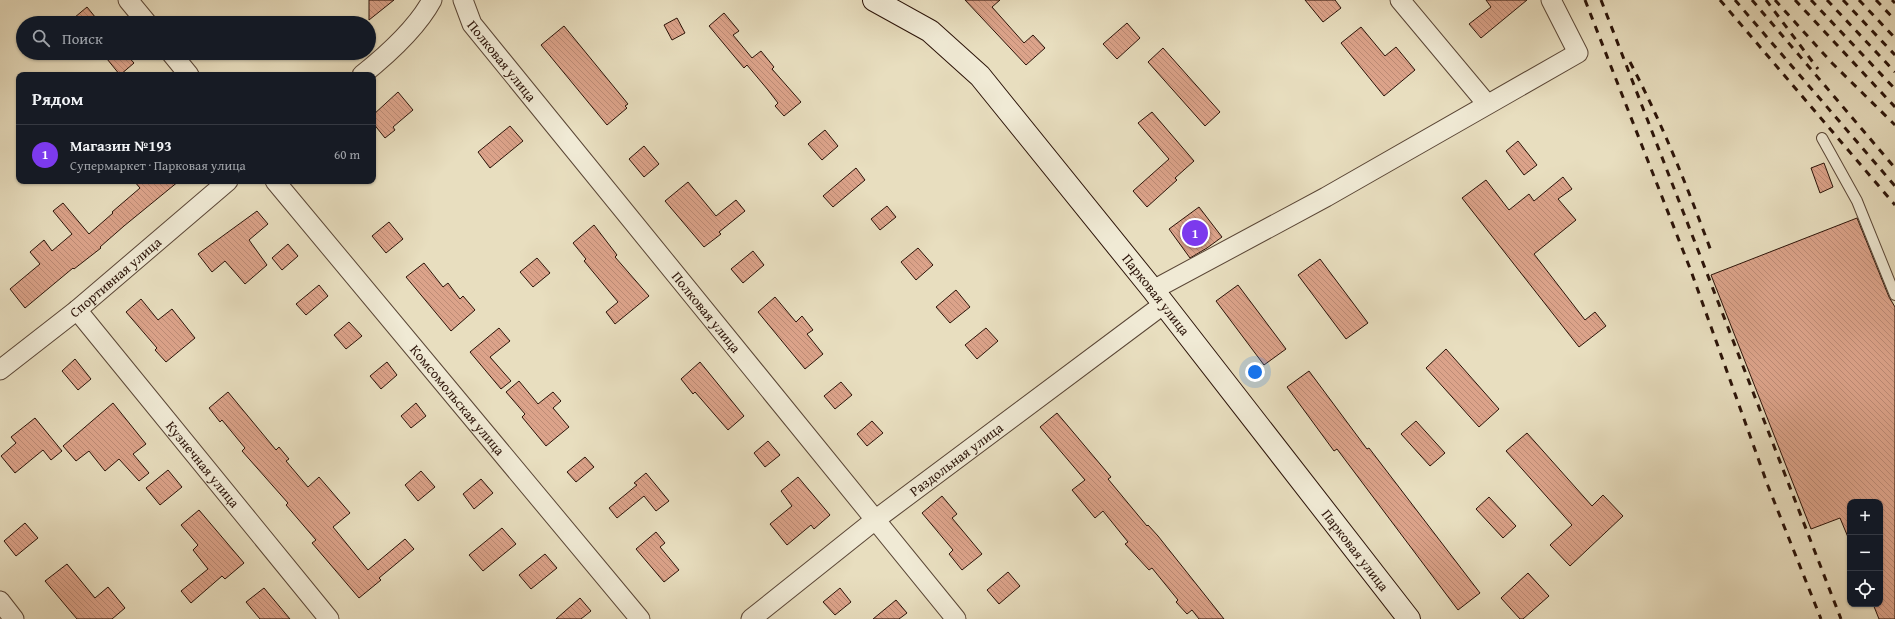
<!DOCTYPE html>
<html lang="ru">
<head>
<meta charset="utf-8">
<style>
  :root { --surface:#171b24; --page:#20242c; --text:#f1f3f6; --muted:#9ea1a6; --line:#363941; --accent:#7c3aed }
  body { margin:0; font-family:"Gentium Book Plus",serif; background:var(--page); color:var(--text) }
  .controls { position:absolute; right:12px; bottom:12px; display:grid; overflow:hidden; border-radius:8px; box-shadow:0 1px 3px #0004 }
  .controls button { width:36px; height:36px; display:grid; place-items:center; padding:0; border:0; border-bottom:1px solid var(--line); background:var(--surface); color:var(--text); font:20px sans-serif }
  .you { position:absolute; left:1255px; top:372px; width:14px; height:14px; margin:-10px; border:3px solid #fff; border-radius:50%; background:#1a73e8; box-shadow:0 0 0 6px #1a73e833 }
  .badge { display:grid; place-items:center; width:26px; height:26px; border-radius:50%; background:var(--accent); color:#fff; font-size:13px; font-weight:700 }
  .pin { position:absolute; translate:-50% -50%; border:2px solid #fff; box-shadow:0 1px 4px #0006 }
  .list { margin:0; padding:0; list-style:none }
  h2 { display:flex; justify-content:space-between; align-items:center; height:52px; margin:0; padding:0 16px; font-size:17px }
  h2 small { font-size:13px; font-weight:400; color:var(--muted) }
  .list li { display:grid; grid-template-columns:26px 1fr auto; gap:12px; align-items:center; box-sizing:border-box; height:60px; padding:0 16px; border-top:1px solid var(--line) }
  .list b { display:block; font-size:15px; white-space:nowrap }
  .list p { margin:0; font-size:13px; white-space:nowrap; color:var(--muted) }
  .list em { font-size:13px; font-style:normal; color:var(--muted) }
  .icon { flex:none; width:22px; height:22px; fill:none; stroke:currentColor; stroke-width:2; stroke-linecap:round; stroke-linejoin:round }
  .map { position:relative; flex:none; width:1895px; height:619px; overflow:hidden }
  .search { position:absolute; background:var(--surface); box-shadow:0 1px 3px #0004; left:16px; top:16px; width:360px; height:44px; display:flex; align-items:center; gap:10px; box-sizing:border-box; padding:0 14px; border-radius:22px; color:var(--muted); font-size:15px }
  .panel { position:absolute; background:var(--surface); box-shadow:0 1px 3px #0004; left:16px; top:72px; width:360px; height:112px; border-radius:8px }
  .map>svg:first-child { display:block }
</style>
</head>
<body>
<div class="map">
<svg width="1895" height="619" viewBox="0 0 1895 619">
  <defs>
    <pattern id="building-back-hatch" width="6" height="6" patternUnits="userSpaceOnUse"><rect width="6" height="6" fill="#dca38a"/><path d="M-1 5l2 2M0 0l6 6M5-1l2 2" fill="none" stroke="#bd8b76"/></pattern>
  </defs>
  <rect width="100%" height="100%" fill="#e8debf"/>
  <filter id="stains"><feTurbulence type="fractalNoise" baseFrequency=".005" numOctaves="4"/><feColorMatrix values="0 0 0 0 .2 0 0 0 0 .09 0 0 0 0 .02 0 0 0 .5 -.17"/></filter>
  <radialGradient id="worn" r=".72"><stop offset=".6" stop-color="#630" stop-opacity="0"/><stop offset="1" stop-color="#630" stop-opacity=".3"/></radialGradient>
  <g fill="url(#building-back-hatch)" stroke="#2b1308">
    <polygon points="369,0 394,0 369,20"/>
    <polygon points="965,0 1000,0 992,7 1024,43 1033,35 1045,48 1026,65"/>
    <polygon points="1305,0 1335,0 1341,8 1323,22"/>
    <polygon points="1486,0 1527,0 1481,38 1469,24 1491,7"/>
    <polygon points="87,7 100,23 68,23"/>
    <polygon points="724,13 739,31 733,35 752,58 761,51 774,67 772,69 801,102 784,116 775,106 778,103 768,90 747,65 744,68 709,26"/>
    <polygon points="677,18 685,33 672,40 664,25"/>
    <polygon points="1127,23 1140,38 1117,59 1103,44"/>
    <polygon points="564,26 628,104 625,106 627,108 607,125 541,45"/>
    <polygon points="1361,27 1385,56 1396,47 1415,70 1384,96 1341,43"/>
    <polygon points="1163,48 1220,112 1205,126 1148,62"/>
    <polygon points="115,53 125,53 134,63 120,75 107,59"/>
    <polygon points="398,92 413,110 393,127 395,130 385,138 373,123 373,115"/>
    <polygon points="1152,112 1194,161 1175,178 1177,180 1147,207 1133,191 1169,159 1138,123"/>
    <polygon points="510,126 523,141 490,168 478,152"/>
    <polygon points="825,130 838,146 822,160 808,144"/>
    <polygon points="1518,141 1537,165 1524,175 1506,151"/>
    <polygon points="644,146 659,164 644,177 629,159"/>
    <polygon points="1824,163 1833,187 1820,193 1811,168"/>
    <polygon points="856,168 865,180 833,207 823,196"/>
    <polygon points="1563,177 1572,189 1558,199 1576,220 1534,254 1585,320 1595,312 1606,326 1579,347 1462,198 1486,180 1509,210 1529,194 1534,201"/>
    <polygon points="134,181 179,181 124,226 100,247 101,248 74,269 73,268 25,308 10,289 40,264 30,252 44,240 52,251 72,234 53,211 63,203 89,234 113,213 112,212 140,188"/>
    <polygon points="688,182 716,216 736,200 745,211 719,232 721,234 704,247 665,201"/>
    <polygon points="887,206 896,217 880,230 871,219"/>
    <polygon points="1199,207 1222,237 1207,248 1190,258 1169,229"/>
    <polygon points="257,211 268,224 249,240 267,265 245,284 225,261 212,272 198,254"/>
    <polygon points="1857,218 1889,297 1895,307 1895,619 1879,619 1873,604 1880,604 1880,502 1850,502 1850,542 1840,518 1811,529 1711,275"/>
    <polygon points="389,222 403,239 386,253 372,236"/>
    <polygon points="594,225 617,255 615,257 649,296 615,324 606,312 618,302 584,261 586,259 573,243"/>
    <polygon points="288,244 298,256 282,270 272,258"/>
    <polygon points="918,248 933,265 916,280 901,262"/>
    <polygon points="753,251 764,265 743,283 731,269"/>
    <polygon points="537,258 550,273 533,287 520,272"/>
    <polygon points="1320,259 1368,323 1346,339 1298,275"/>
    <polygon points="424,263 443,287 448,283 460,299 463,296 475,310 451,331 406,277"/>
    <polygon points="319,285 328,296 306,315 296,304"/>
    <polygon points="1238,285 1286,349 1264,365 1216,301"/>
    <polygon points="956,290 970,307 950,323 936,307"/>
    <polygon points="775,297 796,322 802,316 813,330 807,334 823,354 805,369 758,312"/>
    <polygon points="141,299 158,320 172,309 195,338 166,362 155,350 157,348 126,312"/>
    <polygon points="349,322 362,336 346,349 334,335"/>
    <polygon points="499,328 510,341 490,357 511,381 501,389 470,352"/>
    <polygon points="986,328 998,341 977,359 965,345"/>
    <polygon points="1446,349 1499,409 1479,427 1426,368"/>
    <polygon points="75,359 91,379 78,390 62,371"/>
    <polygon points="387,362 397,375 381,389 370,376"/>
    <polygon points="700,362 744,416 728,430 695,392 693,394 681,379"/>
    <polygon points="1309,371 1367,449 1369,448 1480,593 1458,610 1337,449 1334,451 1287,387"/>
    <polygon points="519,381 538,404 553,392 561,401 553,408 569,427 546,446 522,417 525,414 506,392"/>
    <polygon points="841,382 852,395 835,409 824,396"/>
    <polygon points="228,392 276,450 279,447 289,459 286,461 308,487 319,477 350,513 333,527 368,570 405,539 414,549 379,578 381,580 359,598 312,543 316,540 286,505 288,503 242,451 245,448 222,420 220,422 209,408"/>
    <polygon points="113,403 146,444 133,454 149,473 139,481 119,459 105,471 89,451 76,461 63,446"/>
    <polygon points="416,403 426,416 411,428 401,416"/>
    <polygon points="1057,413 1111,477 1108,479 1147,526 1148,525 1158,536 1224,619 1199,619 1192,610 1187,614 1176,602 1178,600 1152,568 1149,570 1125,544 1128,542 1103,511 1095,518 1072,490 1085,480 1040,427"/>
    <polygon points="35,418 62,451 51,460 43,450 15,473 1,456 16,443 11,437"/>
    <polygon points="872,421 883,433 867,446 857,434"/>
    <polygon points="1416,421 1445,453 1430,466 1401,434"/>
    <polygon points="1527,433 1592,506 1603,495 1623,516 1570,566 1550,545 1572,525 1506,451"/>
    <polygon points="768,441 780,455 765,467 754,453"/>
    <polygon points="585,457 594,467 576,482 567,472"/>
    <polygon points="168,470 182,487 160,505 146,488"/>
    <polygon points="421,471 435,487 418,501 405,485"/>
    <polygon points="646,473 669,501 656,511 644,496 617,518 609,508 637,485 634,483"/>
    <polygon points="798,477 830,515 814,529 811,525 787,545 770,524 792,506 781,491"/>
    <polygon points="481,479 493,493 474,509 463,494"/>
    <polygon points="942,496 957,514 952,518 982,554 962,570 949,554 953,550 922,513"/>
    <polygon points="1489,497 1516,526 1503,538 1476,509"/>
    <polygon points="199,510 244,563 225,579 222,576 191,603 181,591 208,569 193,550 198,545 181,525"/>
    <polygon points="25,523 38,538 16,556 4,541"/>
    <polygon points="502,528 516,544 483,571 469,555"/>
    <polygon points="656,532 665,543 660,547 679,570 664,582 636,549"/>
    <polygon points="545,554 557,568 531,589 519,575"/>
    <polygon points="67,564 95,598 108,587 125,608 112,619 77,619 45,581"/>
    <polygon points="1008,572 1020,586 999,604 987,590"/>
    <polygon points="1528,573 1549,596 1523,619 1520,619 1501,598"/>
    <polygon points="264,588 290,619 260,619 246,602"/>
    <polygon points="840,588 851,602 835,615 823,602"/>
    <polygon points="580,598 591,611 581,619 556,619"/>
    <polygon points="896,600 907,613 899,619 873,619"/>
  </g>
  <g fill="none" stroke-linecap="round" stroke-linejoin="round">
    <defs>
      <polyline id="lane" points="1822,138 1857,201 1895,295"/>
      <g id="street">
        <polyline points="128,0 147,23"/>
        <path id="s1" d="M463,0L472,24L956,619"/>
        <polyline points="1400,0 1487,104"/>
        <polyline points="171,53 189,75"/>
        <path d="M362,75C387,55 417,28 432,0"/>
        <path id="s2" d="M275,181L640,619"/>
        <polyline points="1153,290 1326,197 1578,53 1551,0"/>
        <path id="s3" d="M77,310L329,619"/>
        <path id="s4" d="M0,370L77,310L228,181"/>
        <polyline points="0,601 14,619"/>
        <path id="s5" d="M751,619L875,520L1164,304"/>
      </g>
      <g id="secondary">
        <path id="s6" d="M874,0L930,31L980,76L1153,290L1409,619"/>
      </g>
    </defs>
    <use href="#lane" stroke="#5a4636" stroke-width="12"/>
    <use href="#street" stroke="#5a4636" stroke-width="21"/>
    <use href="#secondary" stroke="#2b1308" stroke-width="24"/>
    <use href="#lane" stroke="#f0ead5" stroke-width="10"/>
    <use href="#street" stroke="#f0ead5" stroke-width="19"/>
    <use href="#secondary" stroke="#f0ead5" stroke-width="22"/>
    <g stroke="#2b1308" stroke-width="3" stroke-dasharray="7 7" stroke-linecap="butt">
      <polyline points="1585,0 1691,271 1768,486 1821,619"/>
      <polyline points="1601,0 1841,619"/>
      <polyline points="1720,0 1895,205"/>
      <polyline points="1735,0 1895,186"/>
      <polyline points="1752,0 1895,168"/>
      <polyline points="1766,0 1818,69"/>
      <polyline points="1775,0 1832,63 1895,125"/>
      <polyline points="1795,0 1895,107"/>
      <polyline points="1811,0 1895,89"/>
      <polyline points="1827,0 1895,72"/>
      <polyline points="1843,0 1895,55"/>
      <polyline points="1859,0 1895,38"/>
      <polyline points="1876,0 1895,20"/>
      <polyline points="1892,0 1895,3"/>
      <path d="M1630,62C1662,123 1687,186 1711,251"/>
    </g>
  </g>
  <g text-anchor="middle" stroke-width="3" stroke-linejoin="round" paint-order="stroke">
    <g font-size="14" fill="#2b1308" stroke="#f0ead5">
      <text dy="5" stroke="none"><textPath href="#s1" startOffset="73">Полковая улица</textPath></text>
      <text dy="5" stroke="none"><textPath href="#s4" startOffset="148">Спортивная улица</textPath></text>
      <text dy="5" stroke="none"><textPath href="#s6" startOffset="412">Парковая улица</textPath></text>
      <text dy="5" stroke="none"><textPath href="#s1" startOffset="397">Полковая улица</textPath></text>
      <text dy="5" stroke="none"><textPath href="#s2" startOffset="285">Комсомольская улица</textPath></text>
      <text dy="5" stroke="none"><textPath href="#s5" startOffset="260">Раздольная улица</textPath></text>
      <text dy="5" stroke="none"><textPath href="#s3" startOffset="199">Кузнечная улица</textPath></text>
      <text dy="5" stroke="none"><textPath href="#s6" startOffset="736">Парковая улица</textPath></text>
    </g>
  </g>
  <rect width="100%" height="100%" filter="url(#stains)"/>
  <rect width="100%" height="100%" fill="url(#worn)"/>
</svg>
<div class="controls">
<button>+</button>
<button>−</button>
<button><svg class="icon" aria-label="locate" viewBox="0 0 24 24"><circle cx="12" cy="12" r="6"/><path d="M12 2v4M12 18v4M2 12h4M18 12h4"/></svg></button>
</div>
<div class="you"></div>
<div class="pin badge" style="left:1195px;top:233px">1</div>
<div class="search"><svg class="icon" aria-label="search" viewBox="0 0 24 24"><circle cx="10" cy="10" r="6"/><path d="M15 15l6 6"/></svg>Поиск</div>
<section class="panel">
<h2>Рядом<small></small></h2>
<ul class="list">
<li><span class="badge">1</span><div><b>Магазин №193</b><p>Супермаркет · Парковая улица</p></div><em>60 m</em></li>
</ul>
</section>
</div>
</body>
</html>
